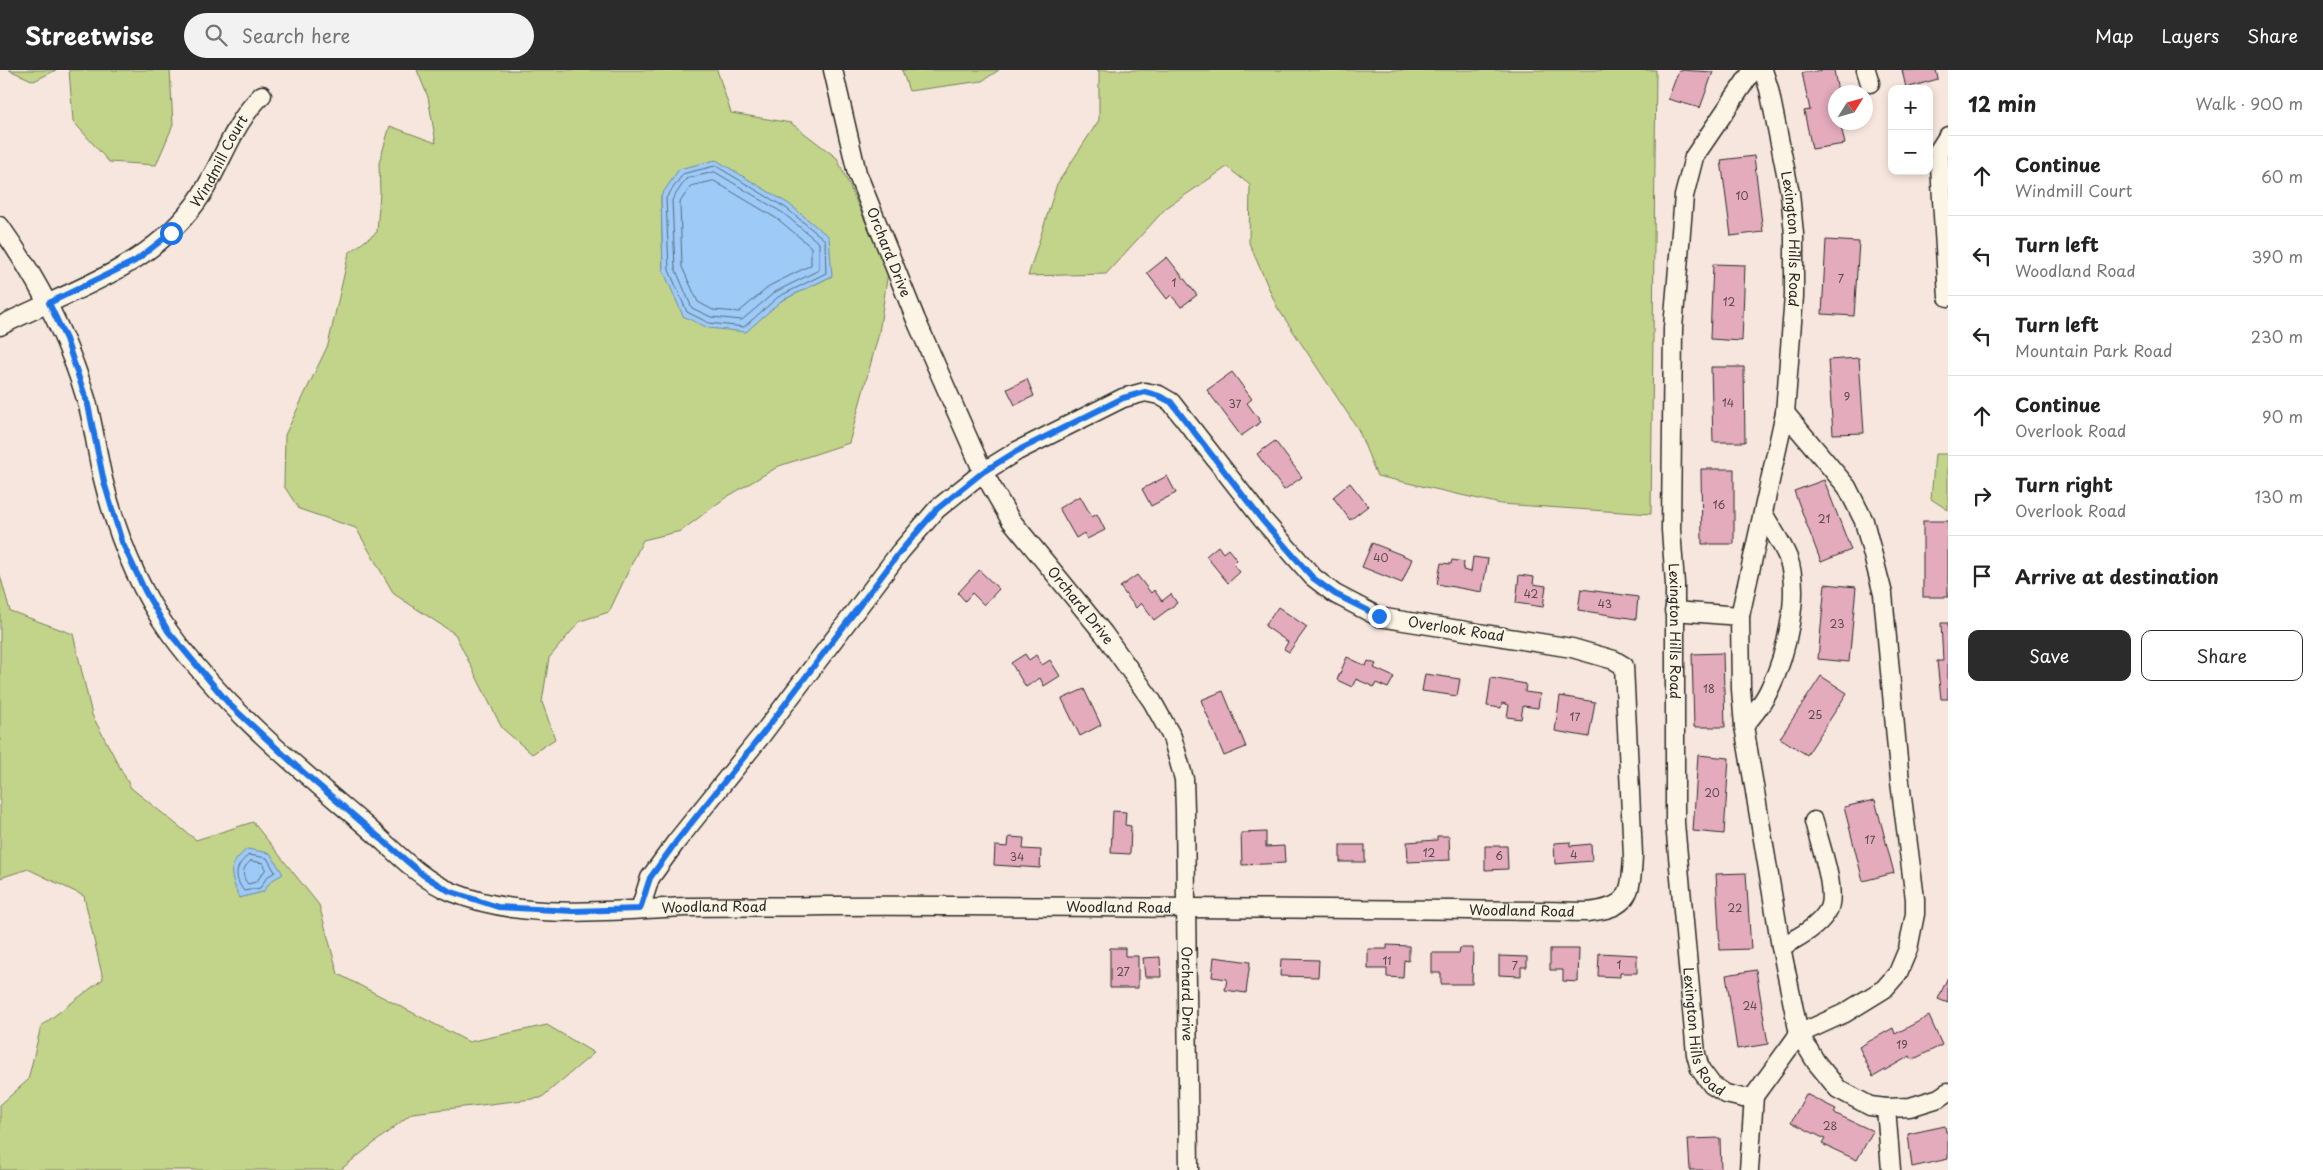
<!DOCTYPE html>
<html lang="en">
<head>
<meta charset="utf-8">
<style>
  :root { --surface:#fff; --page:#f2f2f2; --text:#222; --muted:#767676; --line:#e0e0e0; --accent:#2b2b2b }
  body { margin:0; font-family:"Playpen Sans",sans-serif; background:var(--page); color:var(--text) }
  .controls { position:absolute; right:15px; top:15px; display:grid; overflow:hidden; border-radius:10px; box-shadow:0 2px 8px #0003 }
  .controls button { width:45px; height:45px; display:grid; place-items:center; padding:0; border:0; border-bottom:1px solid var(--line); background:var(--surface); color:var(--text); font:25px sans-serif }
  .compass { position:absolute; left:1828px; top:15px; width:45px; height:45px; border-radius:50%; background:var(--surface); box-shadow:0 2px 8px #0003; rotate:53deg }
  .stop { position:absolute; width:15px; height:15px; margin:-11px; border:4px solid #1a73e8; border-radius:50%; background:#fff }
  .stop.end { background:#1a73e8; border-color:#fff; box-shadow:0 1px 5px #0008 }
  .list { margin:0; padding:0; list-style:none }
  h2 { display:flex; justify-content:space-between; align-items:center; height:65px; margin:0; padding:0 20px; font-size:21px }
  h2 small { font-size:16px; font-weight:400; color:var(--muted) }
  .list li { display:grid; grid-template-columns:32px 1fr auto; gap:15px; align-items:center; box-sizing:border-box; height:80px; padding:0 20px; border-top:1px solid var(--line) }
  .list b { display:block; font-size:19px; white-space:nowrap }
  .list p { margin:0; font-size:16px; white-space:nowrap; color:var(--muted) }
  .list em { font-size:16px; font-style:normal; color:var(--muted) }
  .actions { display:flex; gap:10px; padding:15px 20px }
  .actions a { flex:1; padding:11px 0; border:1px solid var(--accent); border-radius:10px; text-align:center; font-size:18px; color:var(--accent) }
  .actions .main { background:var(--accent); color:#fff }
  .icon { flex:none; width:28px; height:28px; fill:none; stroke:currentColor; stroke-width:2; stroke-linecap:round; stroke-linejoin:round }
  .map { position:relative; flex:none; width:1948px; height:1100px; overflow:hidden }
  header { display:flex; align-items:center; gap:30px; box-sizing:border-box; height:70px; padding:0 25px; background:var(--accent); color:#fff }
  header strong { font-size:24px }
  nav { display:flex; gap:28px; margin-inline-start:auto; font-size:18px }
  .search { width:350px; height:45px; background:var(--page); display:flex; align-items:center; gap:12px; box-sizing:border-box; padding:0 18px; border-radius:28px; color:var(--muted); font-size:19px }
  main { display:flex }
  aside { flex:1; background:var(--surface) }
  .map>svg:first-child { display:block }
</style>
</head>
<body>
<header>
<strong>Streetwise</strong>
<div class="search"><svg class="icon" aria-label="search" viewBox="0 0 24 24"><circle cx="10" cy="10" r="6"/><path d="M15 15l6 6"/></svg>Search here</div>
<nav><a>Map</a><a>Layers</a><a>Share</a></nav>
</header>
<main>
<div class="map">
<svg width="1948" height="1100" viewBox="0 0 1948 1100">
  <rect width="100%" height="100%" fill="#f7e6dd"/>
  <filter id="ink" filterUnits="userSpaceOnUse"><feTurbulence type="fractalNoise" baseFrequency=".02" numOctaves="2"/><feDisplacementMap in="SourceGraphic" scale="10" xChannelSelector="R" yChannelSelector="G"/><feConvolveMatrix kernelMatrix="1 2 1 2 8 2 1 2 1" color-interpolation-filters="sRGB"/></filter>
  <g filter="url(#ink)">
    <g fill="#c2d489" stroke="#76805a" fill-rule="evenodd">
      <polygon points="9,0 56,0 34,11"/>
      <polygon points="69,0 170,0 173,55 156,95 109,92 73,51"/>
      <path d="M417,0H717L731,43L791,53L837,88L888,202L879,263L849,373L779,396L725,428L681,461L643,470L609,542L580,551L549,588L542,632L555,669L532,684L502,658L455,564L394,524L356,458L299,439L284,416L285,365L328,275L349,183L377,162L380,123L379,93L390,56L436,73L428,27ZM661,126L832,206L781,231L663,200Z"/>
      <polygon points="902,0 999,0 982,11 909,21"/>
      <polygon points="1097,0 1656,0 1651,444 1501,434 1377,406 1358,359 1277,237 1249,173 1250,115 1227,97 1166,138 1106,204 1028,206 1057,114 1099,50 1099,1"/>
      <polygon points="1935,384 1948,384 1948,440 1931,429"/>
      <polygon points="0,505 10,541 73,564 92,645 131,718 196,770 253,752 319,835 338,904 469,972 547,955 594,983 541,1028 412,1043 340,1100 0,1100 0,1035 28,1010 41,956 103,909 84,826 28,799 0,808"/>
    </g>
    <g fill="#9dcaf7" stroke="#6f8aa5">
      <polygon points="716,90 789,134 829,167 832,206 781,231 746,262 708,258 683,246 663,200 661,126 679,99"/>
      <path d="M247,779L270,783L283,804L271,811L263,822L239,828C230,803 226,797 247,779Z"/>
    </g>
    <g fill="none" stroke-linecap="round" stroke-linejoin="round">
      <g stroke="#596b7d" stroke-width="1">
        <polygon points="716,96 786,138 825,170 826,203 778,227 744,257 709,253 687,242 669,200 666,128 683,104"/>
        <polygon points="715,102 783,143 819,173 819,200 775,222 742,250 711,247 692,238 675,198 672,130 686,109"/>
        <polygon points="714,111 779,150 811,177 811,195 771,215 739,242 713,240 698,232 682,197 680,132 691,116"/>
        <path d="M249,785L267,788L275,802L267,807L260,818L244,821C233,807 235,795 249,785Z"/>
        <path d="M251,791L263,793L266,799L256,812L248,814C241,806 242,797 251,791Z"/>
      </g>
    </g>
    <g fill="#e4abbd" stroke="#2b2b2b">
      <polygon points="1679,0 1713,2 1700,38 1668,29"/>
      <polygon points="1824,0 1834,0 1838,22 1836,22 1836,52 1840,52 1845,74 1812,79 1804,41 1810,40 1802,3"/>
      <polygon points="1902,0 1936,0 1938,9 1906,18"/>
      <polygon points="1754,86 1763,162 1731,166 1721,90"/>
      <polygon points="1826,170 1859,172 1854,246 1822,244"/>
      <polygon points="1167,187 1197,225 1181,237 1171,225 1167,229 1147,203"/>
      <polygon points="1713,194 1745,195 1742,271 1710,269"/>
      <polygon points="1859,288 1864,363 1833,364 1828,290"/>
      <polygon points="1711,297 1744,297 1745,372 1713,372"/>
      <polygon points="1232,302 1252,329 1247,333 1261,352 1241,366 1207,320"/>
      <polygon points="1027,309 1034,326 1015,335 1007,319"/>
      <polygon points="1275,371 1302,407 1284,420 1257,384"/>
      <polygon points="1701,399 1734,399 1734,474 1702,474"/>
      <polygon points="1167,406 1176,423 1151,436 1142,419"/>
      <polygon points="1824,410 1851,480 1821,492 1794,421"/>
      <polygon points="1350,413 1368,436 1350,450 1333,427"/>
      <polygon points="1080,426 1092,447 1097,444 1105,460 1087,469 1084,463 1076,468 1059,438"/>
      <rect x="1923" y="451" width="25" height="76"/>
      <polygon points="1372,473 1412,489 1402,513 1362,497"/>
      <polygon points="1218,476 1223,483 1228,479 1237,490 1233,494 1240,502 1228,513 1206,486"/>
      <polygon points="1473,487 1488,489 1482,522 1437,514 1441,493 1451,494 1452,490 1464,492 1463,500 1471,502"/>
      <polygon points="979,500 999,519 984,535 972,523 965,531 958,523"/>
      <polygon points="1137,505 1151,523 1154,520 1162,531 1171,524 1177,533 1154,550 1141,533 1136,538 1120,517"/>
      <polygon points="1519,505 1534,507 1533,514 1546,516 1543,537 1516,533"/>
      <polygon points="1825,514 1856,517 1849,592 1818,589"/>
      <polygon points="1581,519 1638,527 1636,549 1578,540"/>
      <polygon points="1278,537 1307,557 1289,582 1284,579 1288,572 1265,556"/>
      <polygon points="1941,553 1948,553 1948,629 1941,629 1937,591 1943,591"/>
      <polygon points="1723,583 1725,657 1694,657 1692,584"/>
      <polygon points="1025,584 1029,590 1036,585 1042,595 1050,590 1060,606 1044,616 1040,608 1026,617 1011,593"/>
      <polygon points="1347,587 1366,596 1368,591 1376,594 1374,598 1394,607 1388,618 1376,613 1374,617 1356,609 1352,617 1337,610"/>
      <polygon points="1425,604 1460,609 1457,626 1422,621"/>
      <polygon points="1821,606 1847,623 1807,685 1780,668"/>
      <polygon points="1491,608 1526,614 1525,622 1540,624 1538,638 1523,636 1521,649 1507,647 1509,635 1502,633 1501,638 1487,636"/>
      <polygon points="1084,619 1101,655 1080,666 1062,629"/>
      <polygon points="1223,621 1246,677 1224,686 1201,630"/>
      <polygon points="1560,626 1595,632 1589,667 1555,661"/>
      <polygon points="1698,685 1729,688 1724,764 1693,761"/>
      <polygon points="1875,730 1894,803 1863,811 1844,737"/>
      <polygon points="1113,741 1126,742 1125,755 1131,756 1130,784 1111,783"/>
      <polygon points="1266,762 1266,777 1284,776 1285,793 1242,795 1241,763"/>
      <polygon points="1437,766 1449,766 1450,790 1408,792 1407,772 1437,770"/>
      <polygon points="1009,767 1024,768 1023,779 1041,780 1040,798 994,795 995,776 1008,777"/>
      <polygon points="1570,772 1570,776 1591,774 1592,791 1555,794 1554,773"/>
      <rect x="1340" y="775" width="25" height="17"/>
      <polygon points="1485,776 1507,776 1508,799 1485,800"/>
      <polygon points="1746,803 1751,879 1720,880 1716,804"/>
      <polygon points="1387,875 1409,876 1409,891 1404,890 1403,908 1387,907 1387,899 1368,899 1368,879 1387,879"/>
      <polygon points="1110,878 1125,878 1125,886 1138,886 1138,918 1110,918"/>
      <polygon points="1460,878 1473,878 1472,914 1441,914 1441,903 1432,903 1432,883 1459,883"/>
      <polygon points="1550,879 1579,879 1578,912 1563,911 1563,900 1550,900"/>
      <polygon points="1599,883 1637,885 1637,903 1620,903 1620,907 1598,906"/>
      <polygon points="1499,886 1527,887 1527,897 1521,897 1521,906 1499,905"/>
      <polygon points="1160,887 1161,907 1145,907 1143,888"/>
      <polygon points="1214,887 1250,892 1246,923 1225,920 1227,909 1212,907"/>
      <polygon points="1281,889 1319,890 1318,907 1280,906"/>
      <polygon points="1756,900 1768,974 1737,979 1726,905"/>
      <polygon points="1948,907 1948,933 1938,929"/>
      <polygon points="1929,946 1942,975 1912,990 1910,986 1873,1007 1859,977 1893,958 1895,964"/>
      <polygon points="1806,1024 1836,1039 1834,1043 1873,1061 1857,1090 1822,1074 1825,1069 1791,1052"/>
      <polygon points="1945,1056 1946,1062 1948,1062 1948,1089 1912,1097 1908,1064"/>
      <polygon points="1720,1068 1721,1100 1690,1100 1688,1069"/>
    </g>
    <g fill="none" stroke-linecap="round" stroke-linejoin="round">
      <defs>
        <g id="minor">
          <path id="s1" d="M833,0L857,103L916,250L983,402L1010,449L1104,564L1152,631L1172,667L1184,709L1185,740L1189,1100"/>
          <path id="s2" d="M1753,0L1694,87L1684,126L1673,258L1671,460L1675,514V753L1696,984L1700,999L1712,1015L1726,1024L1743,1028L1754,1026L1799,964L1845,943L1884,919L1898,903L1908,879L1915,844V829L1900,712L1883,524L1864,451L1847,417L1785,343"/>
          <path id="s3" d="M1763,0L1769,19L1790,123L1794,164V226L1785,343L1740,546L1741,619L1744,656L1781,877L1799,964L1816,992L1838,1019L1870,1036L1886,1038L1910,1037L1939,1028L1948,1022"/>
          <polyline points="1866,0 1870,13"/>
          <polyline points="1948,66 1939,80 1948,227"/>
          <path id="s4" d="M0,156C39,211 68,267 87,332C94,357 97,384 103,409C116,462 138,518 170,563C225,638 296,696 366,756C393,779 419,809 452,822C525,852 610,840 687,837C733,836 779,837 826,836C948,835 1069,837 1191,838C1323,839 1455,839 1587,842C1630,838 1631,824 1633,785L1624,596L1614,590L1572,578L1379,547L1335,524L1313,507L1262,449L1171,332L1159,325L1145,322L1123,328L1017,381L983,402L937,439L900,482L761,666L676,772L650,808L640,839"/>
          <path id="s5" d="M0,256C68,221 143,201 192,138C220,103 229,57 262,25"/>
          <polyline points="1674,541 1740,546"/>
          <path d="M1744,656C1754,644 1764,632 1770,618C1786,586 1801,523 1788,488C1782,473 1772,459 1764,445"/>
          <path d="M1781,877C1797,868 1817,858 1827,842C1839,824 1819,773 1814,751"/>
          <polyline points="1886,1038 1891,1100"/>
          <polyline points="1749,1100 1754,1026"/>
        </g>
      </defs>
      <use href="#minor" stroke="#2b2b2b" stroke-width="21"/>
      <use href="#minor" stroke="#fcf5e5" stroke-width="18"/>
    </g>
  </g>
  <g fill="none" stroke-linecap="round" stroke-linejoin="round" filter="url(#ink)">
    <polyline stroke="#1a73e8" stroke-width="6" points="171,163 135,191 49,233 66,269 88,335 104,412 122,472 145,521 168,561 230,635 295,695 423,805 449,821 498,837 573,841 640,839 650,808 676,772 761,666 900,482 937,439 983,402 1017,381 1123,328 1145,322 1159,326 1171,332 1262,450 1313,508 1335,524 1379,546"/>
  </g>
  <g text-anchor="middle" stroke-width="4" stroke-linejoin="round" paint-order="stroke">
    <g font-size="11" fill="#594b50">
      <text x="1742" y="130">10</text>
      <text x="1841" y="213">7</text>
      <text x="1174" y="217">1</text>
      <text x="1729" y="236">12</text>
      <text x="1847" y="331">9</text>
      <text x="1728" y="337">14</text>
      <text x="1235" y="338">37</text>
      <text x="1719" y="439">16</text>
      <text x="1824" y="453">21</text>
      <text x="1381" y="492">40</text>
      <text x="1531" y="528">42</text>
      <text x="1605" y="538">43</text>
      <text x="1837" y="558">23</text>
      <text x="1709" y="623">18</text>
      <text x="1815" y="649">25</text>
      <text x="1575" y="651">17</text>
      <text x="1712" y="727">20</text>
      <text x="1870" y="774">17</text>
      <text x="1429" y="787">12</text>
      <text x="1574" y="789">4</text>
      <text x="1499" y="790">6</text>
      <text x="1017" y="791">34</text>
      <text x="1735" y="842">22</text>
      <text x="1387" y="895">11</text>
      <text x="1619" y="899">1</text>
      <text x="1515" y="900">7</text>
      <text x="1123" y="906">27</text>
      <text x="1750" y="940">24</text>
      <text x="1902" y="979">19</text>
      <text x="1830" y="1060">28</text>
    </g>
    <g font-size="14" fill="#2b2b2b" stroke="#fcf5e5">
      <text dy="5" stroke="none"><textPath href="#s5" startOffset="282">Windmill Court</textPath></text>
      <text dy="5" stroke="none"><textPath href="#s3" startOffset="172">Lexington Hills Road</textPath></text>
      <text dy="5" stroke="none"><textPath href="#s1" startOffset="191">Orchard Drive</textPath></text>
      <text dy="5" stroke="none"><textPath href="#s1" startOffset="596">Orchard Drive</textPath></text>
      <text transform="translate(1456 559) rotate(9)" y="5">Overlook Road</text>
      <text dy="5" stroke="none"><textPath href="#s2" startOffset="581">Lexington Hills Road</textPath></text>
      <text dy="5" stroke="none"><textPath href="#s4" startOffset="1499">Woodland Road</textPath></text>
      <text dy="5" stroke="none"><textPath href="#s4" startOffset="1094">Woodland Road</textPath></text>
      <text dy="5" stroke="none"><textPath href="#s4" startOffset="1902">Woodland Road</textPath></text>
      <text dy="5" stroke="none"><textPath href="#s1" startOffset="1015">Orchard Drive</textPath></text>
      <text dy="5" stroke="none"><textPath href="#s2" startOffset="986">Lexington Hills Road</textPath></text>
    </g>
  </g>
</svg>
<div class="controls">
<button>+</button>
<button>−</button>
</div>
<svg class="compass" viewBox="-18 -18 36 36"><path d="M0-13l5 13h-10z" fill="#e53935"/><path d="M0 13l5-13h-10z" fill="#767676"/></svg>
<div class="stop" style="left:171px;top:163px"></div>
<div class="stop end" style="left:1379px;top:546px"></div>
</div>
<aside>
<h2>12 min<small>Walk · 900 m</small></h2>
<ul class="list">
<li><svg class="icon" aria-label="ahead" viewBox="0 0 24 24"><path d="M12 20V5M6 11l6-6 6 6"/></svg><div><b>Continue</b><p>Windmill Court</p></div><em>60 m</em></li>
<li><svg class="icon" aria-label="left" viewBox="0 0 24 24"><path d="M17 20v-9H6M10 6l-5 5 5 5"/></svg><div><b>Turn left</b><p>Woodland Road</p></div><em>390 m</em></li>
<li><svg class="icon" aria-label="left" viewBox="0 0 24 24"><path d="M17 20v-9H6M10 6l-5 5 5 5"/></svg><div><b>Turn left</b><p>Mountain Park Road</p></div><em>230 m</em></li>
<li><svg class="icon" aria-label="ahead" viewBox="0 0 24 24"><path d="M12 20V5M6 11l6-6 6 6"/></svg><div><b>Continue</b><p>Overlook Road</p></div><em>90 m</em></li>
<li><svg class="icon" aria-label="right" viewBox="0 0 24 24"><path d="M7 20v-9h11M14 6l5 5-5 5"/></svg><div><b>Turn right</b><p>Overlook Road</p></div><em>130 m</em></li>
<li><svg class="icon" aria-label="arrive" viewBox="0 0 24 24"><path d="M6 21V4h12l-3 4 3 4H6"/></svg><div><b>Arrive at destination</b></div></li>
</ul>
<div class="actions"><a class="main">Save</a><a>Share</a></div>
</aside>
</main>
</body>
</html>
